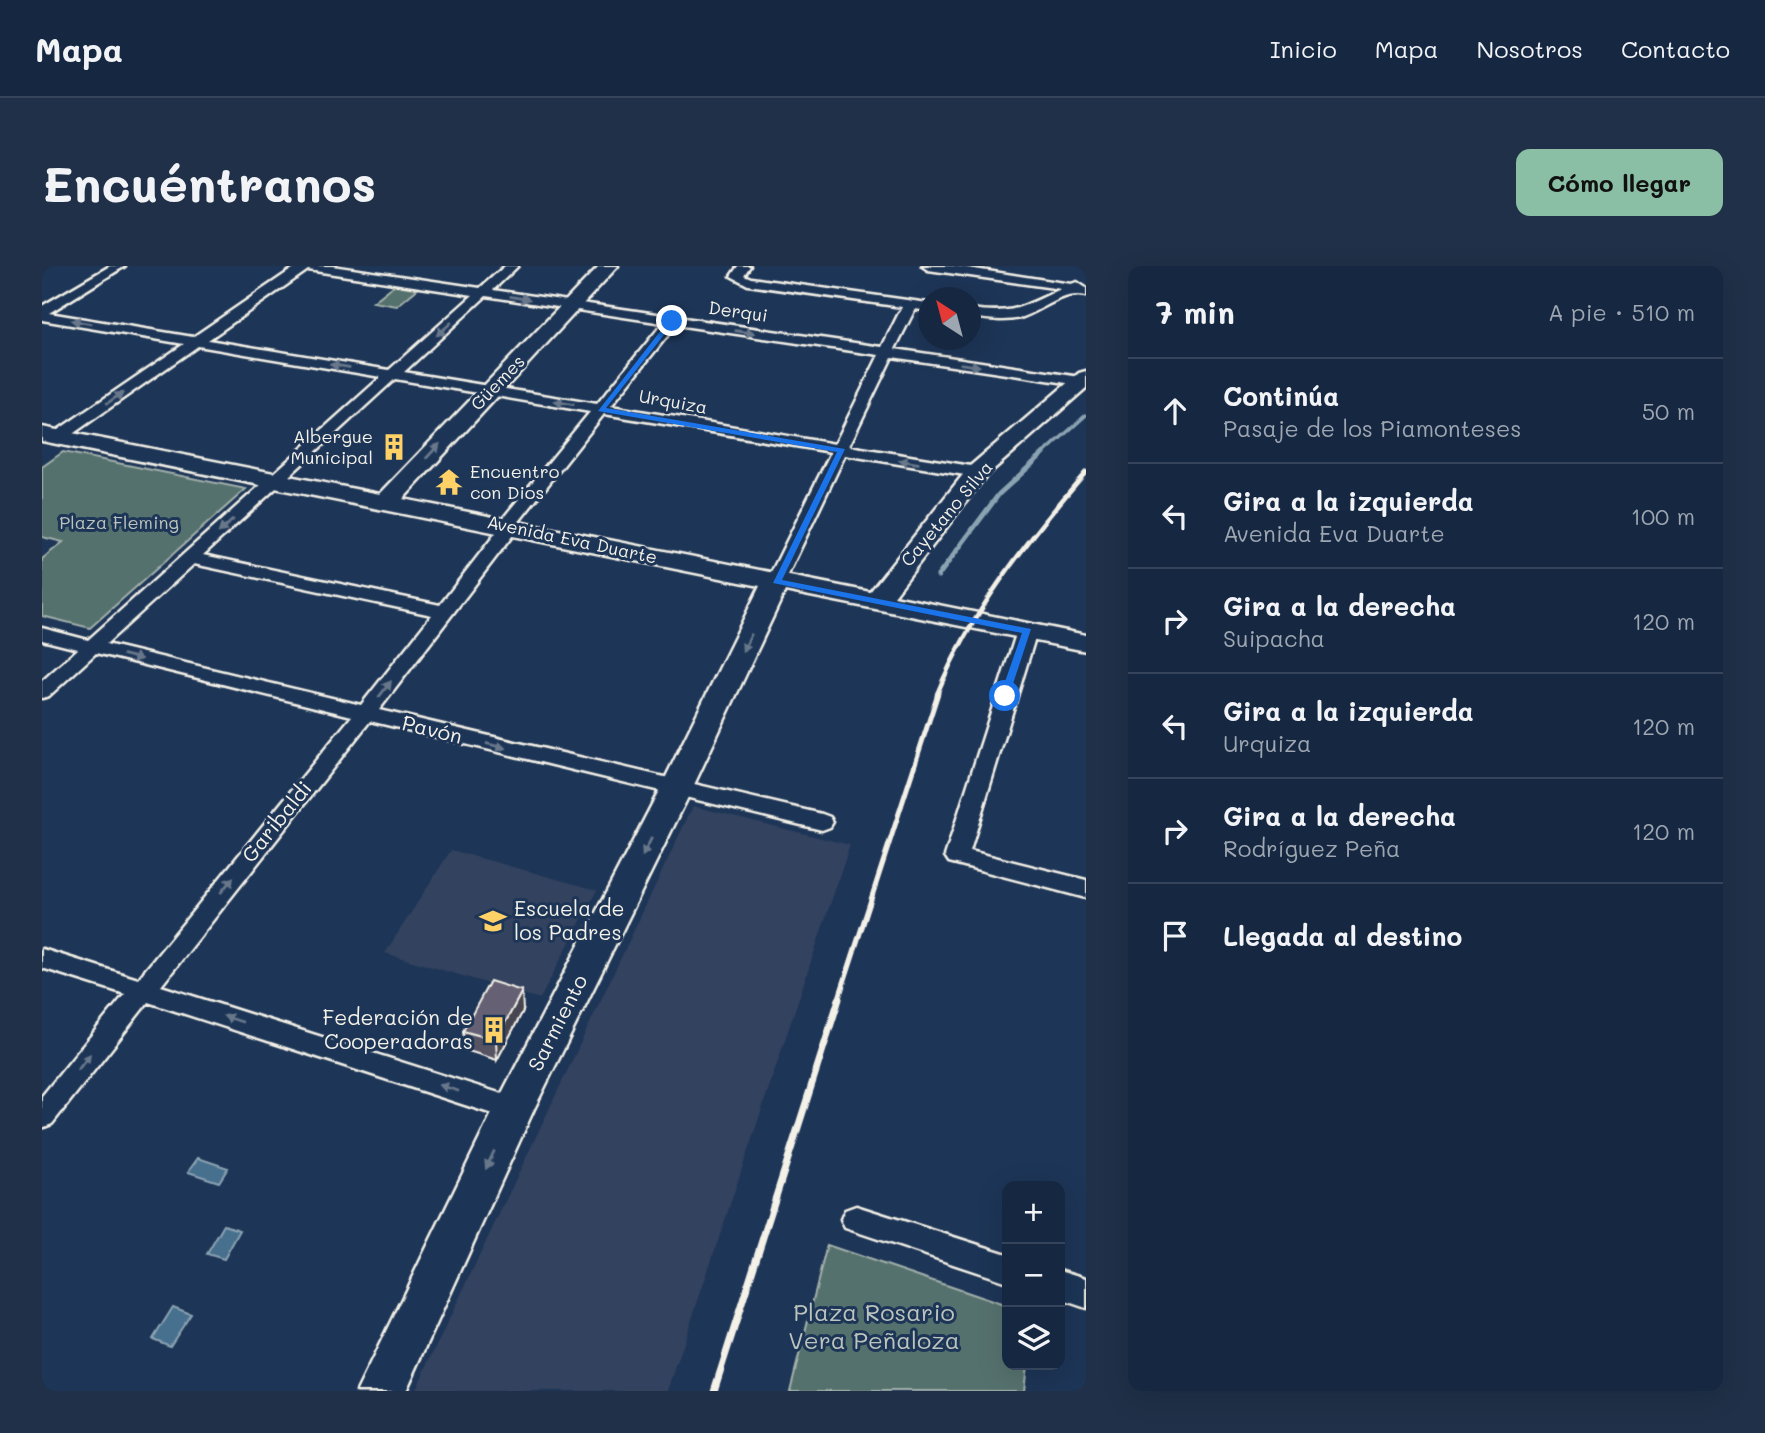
<!DOCTYPE html>
<html lang="es">
<head>
<meta charset="utf-8">
<style>
  :root { --surface:#162841; --page:#1f3048; --text:#f1f3f6; --muted:#9ea6b1; --line:#35445a; --accent:#8abfa5 }
  body { margin:0; font-family:Mali,sans-serif; background:var(--page); color:var(--text) }
  .controls { position:absolute; right:21px; bottom:21px; display:grid; overflow:hidden; border-radius:14px; box-shadow:0 7px 28px #0002 }
  .controls button { width:63px; height:63px; display:grid; place-items:center; padding:0; border:0; border-bottom:2px solid var(--line); background:var(--surface); color:var(--text); font:35px sans-serif }
  .compass { position:absolute; left:876px; top:21px; width:63px; height:63px; border-radius:50%; background:var(--surface); box-shadow:0 7px 28px #0002; rotate:324deg }
  .stop { position:absolute; width:21px; height:21px; margin:-16px; border:5px solid #1a73e8; border-radius:50%; background:#fff }
  .stop.end { background:#1a73e8; border-color:#fff; box-shadow:0 2px 7px #0008 }
  .list { margin:0; padding:0; list-style:none }
  h2 { display:flex; justify-content:space-between; align-items:center; height:91px; margin:0; padding:0 28px; font-size:30px }
  h2 small { font-size:23px; font-weight:400; color:var(--muted) }
  .list li { display:grid; grid-template-columns:46px 1fr auto; gap:21px; align-items:center; box-sizing:border-box; height:105px; padding:0 28px; border-top:2px solid var(--line) }
  .list b { display:block; font-size:26px; white-space:nowrap }
  .list p { margin:0; font-size:23px; white-space:nowrap; color:var(--muted) }
  .list em { font-size:23px; font-style:normal; color:var(--muted) }
  .icon { flex:none; width:38px; height:38px; fill:none; stroke:currentColor; stroke-width:2; stroke-linecap:round; stroke-linejoin:round }
  .map { position:relative; flex:none; width:1044px; height:1125px; overflow:hidden; border-radius:14px }
  header { display:flex; align-items:center; gap:42px; box-sizing:border-box; height:98px; padding:0 35px; background:var(--surface); border-bottom:2px solid var(--line) }
  header strong { font-size:33px }
  nav { display:flex; gap:38px; margin-inline-start:auto; font-size:24px }
  .intro { display:flex; align-items:center; justify-content:space-between; box-sizing:border-box; height:168px; padding:0 42px }
  h1 { margin:0; font-size:49px }
  .button { padding:18px 32px; border-radius:14px; background:var(--accent); color:#111; font-size:24px; font-weight:700 }
  main { display:flex; gap:42px; padding:0 42px }
  aside { flex:1; background:var(--surface); border-radius:14px; box-shadow:0 7px 28px #0002 }
  .map>svg:first-child { display:block }
</style>
</head>
<body>
<header>
<strong>Mapa</strong>
<nav><a>Inicio</a><a>Mapa</a><a>Nosotros</a><a>Contacto</a></nav>
</header>
<div class="intro"><h1>Encuéntranos</h1><a class="button">Cómo llegar</a></div>
<main>
<div class="map">
<svg width="1044" height="1125" viewBox="0 0 1044 1125">
  <rect width="100%" height="100%" fill="#1d3557"/>
  <filter id="ink" filterUnits="userSpaceOnUse"><feTurbulence type="fractalNoise" baseFrequency=".0143" numOctaves="2"/><feDisplacementMap in="SourceGraphic" scale="14" xChannelSelector="R" yChannelSelector="G"/><feConvolveMatrix kernelMatrix="1 2 1 2 8 2 1 2 1" color-interpolation-filters="sRGB"/></filter>
  <g filter="url(#ink)">
    <g fill="#33425f">
      <polygon points="651,540 808,579 626,1125 373,1125"/>
      <polygon points="409,584 555,624 498,733 343,687"/>
    </g>
    <g fill="#55716e" stroke="#a4b1ab" stroke-width="2">
      <polygon points="356,16 379,20 355,40 331,36"/>
      <polygon points="21,186 204,223 48,362 0,350 0,293 21,276 0,271 0,201"/>
      <polygon points="785,979 965,1040 965,1099 985,1099 982,1125 748,1125"/>
    </g>
    <g fill="#466f8e" stroke="#8ca3b2" stroke-width="2">
      <polygon points="156,892 186,902 177,916 146,906"/>
      <polygon points="182,959 198,964 182,993 165,988"/>
      <polygon points="131,1041 149,1048 128,1080 111,1073"/>
    </g>
    <g fill="none" stroke-linecap="round" stroke-linejoin="round">
      <polyline stroke="#8ca3b2" stroke-width="3.5" points="1000,189 1044,149"/>
      <polyline stroke="#8ca3b2" stroke-width="5" points="896,310 957,228 1002,187"/>
      <defs>
        <g id="street">
          <path d="M68,0H83L7,47L151,71L255,0H290L438,22L463,0H476L451,24L840,81L860,41L706,19L689,10L696,0H708L702,9L709,12L886,37V45L873,43L853,83L1038,111L1043,112L1044,117L1038,119L850,91L807,180L935,201L943,206L935,211L803,189L743,315L734,320L725,315L789,186L562,148L475,258L477,261L474,265L337,444L780,548L788,551L791,556L788,561L780,564L328,455L119,720L482,835L486,843L482,851L472,855L106,736L10,858L0,862V830L83,728L0,702V683L96,713L310,450L54,387L7,430L0,432V415L36,383L0,374V362L46,374L339,111L156,80L22,174H10L8,171L10,168L142,78L0,54V40ZM266,4L431,29L347,104L166,74ZM444,30L621,57L555,138L362,106ZM634,59L837,89L793,178L569,140ZM353,113L548,146L458,256L455,260L457,263L398,339L161,289ZM152,298L390,349L319,439L64,378Z"/>
          <path d="M880,0H913L1029,18L1035,16L1044,22V30C1020,24 1001,45 978,52C961,56 945,53 928,51V43C973,49 979,41 1019,23L886,4Z"/>
          <polygon points="985,359 995,365 928,585 1044,614 1044,632 907,596 903,590 975,365"/>
          <polygon points="814,940 965,988 965,1016 803,962 799,953 803,944"/>
          <polygon points="1018,1004 1044,1012 1044,1042 1018,1033"/>
        </g>
        <polygon id="secondary" points="557,0 576,0 361,233 828,326 927,201 1037,107 1044,105 1044,122 943,211 852,330 1044,369 1044,385 743,325 650,523 492,843 364,1125 315,1125 458,831 618,523 718,320 0,175 0,161 338,228"/>
      </defs>
      <use href="#street" stroke="#f4f1e8" stroke-width="5"/>
      <use href="#secondary" stroke="#f4f1e8" stroke-width="5"/>
      <use href="#street" fill="#1d3557" fill-rule="evenodd"/>
      <use href="#secondary" fill="#1d3557" fill-rule="evenodd"/>
      <path stroke="#f4f1e8" stroke-width="4.5" d="M895,428C929,346 986,273 1044,206"/>
      <polyline stroke="#f4f1e8" stroke-width="5" points="796,735 896,427"/>
      <polyline stroke="#f4f1e8" stroke-width="7" points="672,1125 797,733"/>
    </g>
    <polygon fill="#575363" stroke="#f4f1e8" stroke-width="2" points="481,745 455,794 423,784 421,765"/>
    <polygon fill="#474450" stroke="#f4f1e8" stroke-width="2" points="480,725 481,745 455,794 454,774"/>
    <polygon fill="#656173" stroke="#f4f1e8" stroke-width="2" points="448,715 480,725 454,774 421,765"/>
    <defs><path id="oneway-solid" d="M-6-.8H1V-3.2L6.5 0L1 3.2V.8H-6Z" transform="scale(1.75)"/></defs>
    <g fill="#68778a">
      <use href="#oneway-solid" transform="translate(478 32) rotate(9)"/>
      <use href="#oneway-solid" transform="translate(39 56) rotate(-170)"/>
      <use href="#oneway-solid" transform="translate(402 63) rotate(138)"/>
      <use href="#oneway-solid" transform="translate(703 66) rotate(8)"/>
      <use href="#oneway-solid" transform="translate(928 99) rotate(8)"/>
      <use href="#oneway-solid" transform="translate(298 100) rotate(-171)"/>
      <use href="#oneway-solid" transform="translate(73 132) rotate(-34)"/>
      <use href="#oneway-solid" transform="translate(522 137) rotate(-170)"/>
      <use href="#oneway-solid" transform="translate(391 185) rotate(-47)"/>
      <use href="#oneway-solid" transform="translate(867 196) rotate(-171)"/>
      <use href="#oneway-solid" transform="translate(184 260) rotate(138)"/>
      <use href="#oneway-solid" transform="translate(705 377) rotate(116)"/>
      <use href="#oneway-solid" transform="translate(90 391) rotate(14)"/>
      <use href="#oneway-solid" transform="translate(343 423) rotate(-52)"/>
      <use href="#oneway-solid" transform="translate(454 480) rotate(14)"/>
      <use href="#oneway-solid" transform="translate(605 581) rotate(117)"/>
      <use href="#oneway-solid" transform="translate(185 619) rotate(-51)"/>
      <use href="#oneway-solid" transform="translate(191 753) rotate(-162)"/>
      <use href="#oneway-solid" transform="translate(42 796) rotate(-52)"/>
      <use href="#oneway-solid" transform="translate(407 822) rotate(-162)"/>
      <use href="#oneway-solid" transform="translate(448 894) rotate(115)"/>
    </g>
  </g>
  <polygon fill="#1a73e8" points="627,54 633,55 564,142 803,183 740,314 989,363 966,433 958,430 980,367 731,317 795,186 556,145"/>
  <defs>
    <symbol id="building-bare" viewBox="-9 -9 18 18"><path d="M-4-6H4V6H1V3H-1V6H-4ZM-2.5-4.3h1.7v1.8h-1.7ZM.8-4.3h1.7v1.8H.8ZM-2.5-1h1.7V.8h-1.7ZM.8-1h1.7V.8H.8Z" fill="#ffd166" stroke="#1d3557" stroke-width="2.5" paint-order="stroke"/></symbol>
    <symbol id="temple-bare" viewBox="-9 -9 18 18"><path d="M0-6L5-2H3V0L6.5 2.5H4V6H1.5V3h-3V6H-4V2.5H-6.5L-3 0V-2H-5Z" fill="#ffd166" stroke="#1d3557" stroke-width="2.5" paint-order="stroke"/></symbol>
    <symbol id="school-bare" viewBox="-9 -9 18 18"><path d="M0-5L7-2L0 1L-7-2ZM-4 1L0 2.5L4 1V4Q0 6-4 4Z" fill="#ffd166" stroke="#1d3557" stroke-width="2.5" paint-order="stroke"/></symbol>
  </defs>
  <g fill-rule="evenodd">
    <use href="#building-bare" x="333" y="162" width="38" height="38"/>
    <use href="#temple-bare" x="388" y="197" width="38" height="38"/>
    <use href="#school-bare" x="432" y="636" width="38" height="38"/>
    <use href="#building-bare" x="433" y="745" width="38" height="38"/>
  </g>
  <g text-anchor="middle" stroke-width="6" stroke-linejoin="round" paint-order="stroke">
    <g font-size="18" fill="#f4f1e8" stroke="#1d3557">
      <text transform="translate(696 46) rotate(8)" y="6">Derqui</text>
      <text transform="translate(456 117) rotate(-46)" y="6">Güemes</text>
      <text transform="translate(631 136) rotate(10)" y="6">Urquiza</text>
      <text transform="translate(905 248) rotate(-50)" y="6">Cayetano Silva</text>
      <text transform="translate(530 274) rotate(12)" y="6">Avenida Eva Duarte</text>
    </g>
    <g font-size="18" fill="#f4f1e8" stroke="#1d3557" text-anchor="end">
      <text x="331" y="177">Albergue<tspan x="331" dy="21">Municipal</tspan></text>
      <text x="428" y="212" text-anchor="start">Encuentro<tspan x="428" dy="21">con Dios</tspan></text>
    </g>
    <g font-size="18" fill="#bcc4bd" stroke="#1d3557">
      <text x="77" y="263">Plaza Fleming</text>
    </g>
    <g font-size="21" fill="#f4f1e8" stroke="#1d3557">
      <text transform="translate(390 464) rotate(14)" y="7">Pavón</text>
      <text transform="translate(235 556) rotate(-51)" y="7">Garibaldi</text>
      <text transform="translate(516 757) rotate(-63)" y="7">Sarmiento</text>
    </g>
    <g font-size="21" fill="#f4f1e8" stroke="#1d3557" text-anchor="start">
      <text x="472" y="650">Escuela de<tspan x="472" dy="24">los Padres</tspan></text>
      <text x="431" y="759" text-anchor="end">Federación de<tspan x="431" dy="24">Cooperadoras</tspan></text>
    </g>
    <g font-size="24" fill="#bcc4bd" stroke="#1d3557">
      <text x="832" y="1055">Plaza Rosario<tspan x="832" dy="28">Vera Peñaloza</tspan></text>
    </g>
  </g>
</svg>
<div class="controls">
<button>+</button>
<button>−</button>
<button><svg class="icon" aria-label="layers" viewBox="0 0 24 24"><path d="M12 4l9 5-9 5-9-5zM3 14l9 5 9-5"/></svg></button>
</div>
<svg class="compass" viewBox="-18 -18 36 36"><path d="M0-13l5 13h-10z" fill="#e53935"/><path d="M0 13l5-13h-10z" fill="#9ea6b1"/></svg>
<div class="stop" style="left:963px;top:430px"></div>
<div class="stop end" style="left:630px;top:55px"></div>
</div>
<aside>
<h2>7 min<small>A pie · 510 m</small></h2>
<ul class="list">
<li><svg class="icon" aria-label="ahead" viewBox="0 0 24 24"><path d="M12 20V5M6 11l6-6 6 6"/></svg><div><b>Continúa</b><p>Pasaje de los Piamonteses</p></div><em>50 m</em></li>
<li><svg class="icon" aria-label="left" viewBox="0 0 24 24"><path d="M17 20v-9H6M10 6l-5 5 5 5"/></svg><div><b>Gira a la izquierda</b><p>Avenida Eva Duarte</p></div><em>100 m</em></li>
<li><svg class="icon" aria-label="right" viewBox="0 0 24 24"><path d="M7 20v-9h11M14 6l5 5-5 5"/></svg><div><b>Gira a la derecha</b><p>Suipacha</p></div><em>120 m</em></li>
<li><svg class="icon" aria-label="left" viewBox="0 0 24 24"><path d="M17 20v-9H6M10 6l-5 5 5 5"/></svg><div><b>Gira a la izquierda</b><p>Urquiza</p></div><em>120 m</em></li>
<li><svg class="icon" aria-label="right" viewBox="0 0 24 24"><path d="M7 20v-9h11M14 6l5 5-5 5"/></svg><div><b>Gira a la derecha</b><p>Rodríguez Peña</p></div><em>120 m</em></li>
<li><svg class="icon" aria-label="arrive" viewBox="0 0 24 24"><path d="M6 21V4h12l-3 4 3 4H6"/></svg><div><b>Llegada al destino</b></div></li>
</ul>
</aside>
</main>
</body>
</html>
